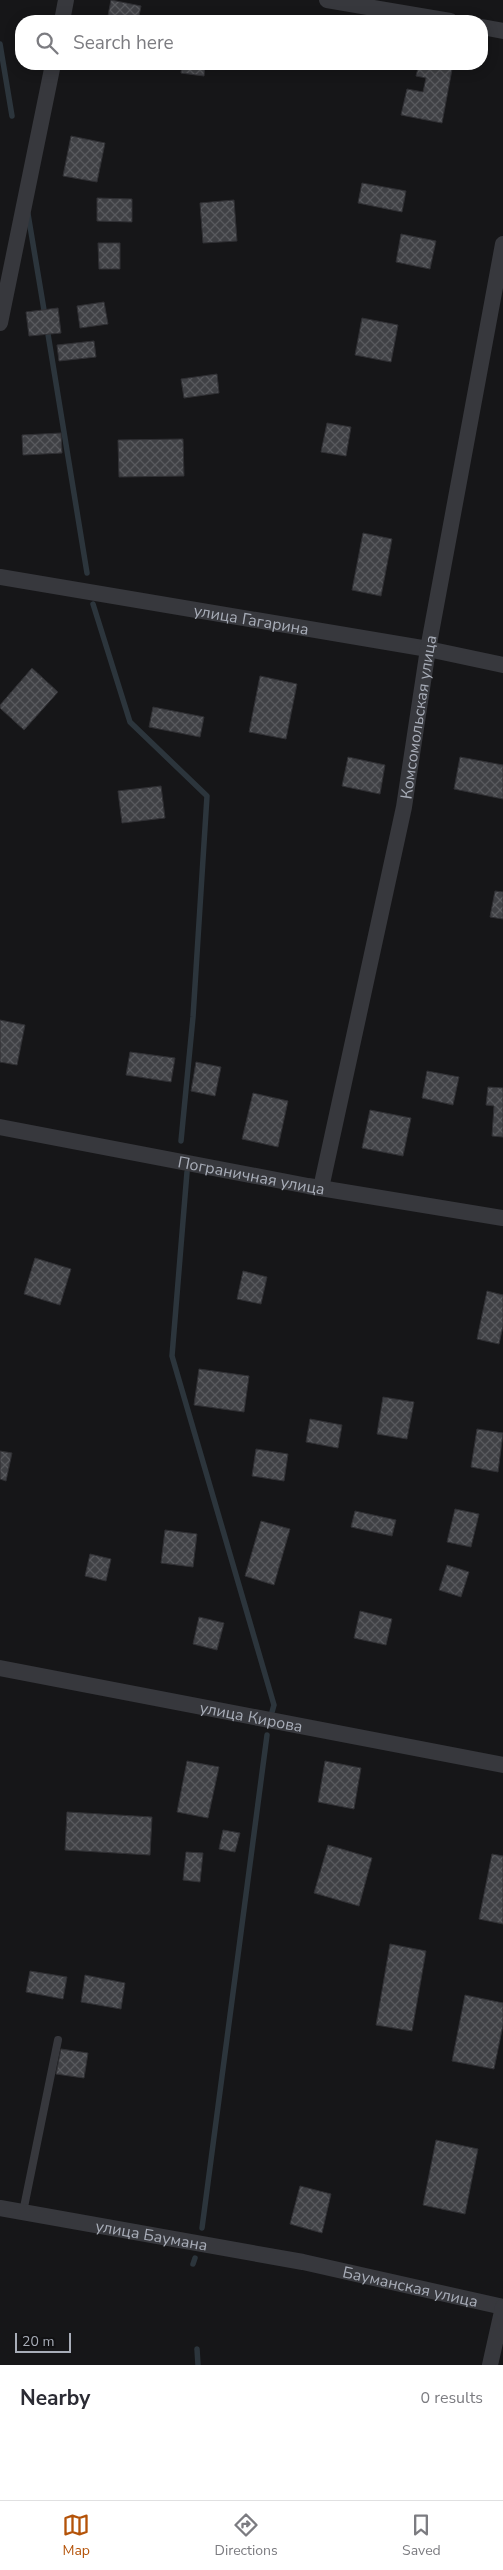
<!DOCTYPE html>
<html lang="en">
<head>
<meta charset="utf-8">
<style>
  :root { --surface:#fff; --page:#f7f7f7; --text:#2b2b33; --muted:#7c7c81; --line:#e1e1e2; --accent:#b45309 }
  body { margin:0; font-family:"Nunito Sans",sans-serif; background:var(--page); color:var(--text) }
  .scale { position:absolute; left:15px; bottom:12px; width:56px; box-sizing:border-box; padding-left:5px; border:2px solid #a8adb8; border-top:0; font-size:14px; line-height:18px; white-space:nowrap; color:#a8adb8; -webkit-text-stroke:4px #111113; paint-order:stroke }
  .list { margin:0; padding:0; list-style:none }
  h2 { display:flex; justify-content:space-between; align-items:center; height:65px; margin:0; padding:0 20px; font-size:21px }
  h2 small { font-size:16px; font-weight:400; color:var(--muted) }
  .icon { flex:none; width:28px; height:28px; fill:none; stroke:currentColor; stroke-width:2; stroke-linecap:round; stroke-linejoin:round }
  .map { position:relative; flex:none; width:503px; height:2365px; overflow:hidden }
  .search { position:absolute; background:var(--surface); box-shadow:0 2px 12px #0003; left:15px; right:15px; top:15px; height:55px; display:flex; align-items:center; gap:12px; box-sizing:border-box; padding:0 18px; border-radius:20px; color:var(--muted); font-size:19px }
  .sheet { height:135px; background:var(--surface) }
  nav { display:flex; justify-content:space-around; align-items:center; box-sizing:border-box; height:70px; border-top:1px solid var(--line); background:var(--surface); font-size:14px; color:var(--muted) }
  nav a { display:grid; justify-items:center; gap:2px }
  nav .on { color:var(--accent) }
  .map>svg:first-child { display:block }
</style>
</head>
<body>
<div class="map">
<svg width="503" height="2365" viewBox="0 0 503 2365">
  <defs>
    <pattern id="building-cross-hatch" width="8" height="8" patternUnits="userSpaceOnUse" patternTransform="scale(1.25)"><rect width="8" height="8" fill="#404145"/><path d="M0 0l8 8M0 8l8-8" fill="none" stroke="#595a5e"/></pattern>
  </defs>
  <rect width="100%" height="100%" fill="#161618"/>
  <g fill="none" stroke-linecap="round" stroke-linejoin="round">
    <g stroke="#2c353c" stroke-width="5.5">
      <polyline points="0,44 12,116"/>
      <polyline points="28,214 45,316"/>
      <polyline points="47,328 87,573"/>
      <polyline points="93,604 130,722 207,796 193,1017 181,1141"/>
      <polyline points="187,1172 172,1356 274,1705 272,1712"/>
      <polyline points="202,2228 267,1735"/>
      <polyline points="193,2264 195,2258"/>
      <polyline points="197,2349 198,2365"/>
    </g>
  </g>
  <g fill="url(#building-cross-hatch)" stroke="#303034">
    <polygon points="111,0 141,6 138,21 107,21"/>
    <polygon points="182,64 205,64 204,76 181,73"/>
    <polygon points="419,64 453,64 442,123 401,115 407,89 423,92 426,78 416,76"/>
    <polygon points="71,136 105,143 97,182 63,176"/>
    <polygon points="362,183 406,191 402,212 358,203"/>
    <polygon points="97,198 132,199 132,222 97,221"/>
    <polygon points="234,200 237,241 203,243 200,203"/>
    <polygon points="401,234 436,241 430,269 396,262"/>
    <polygon points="98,243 120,243 120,269 99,269"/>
    <polygon points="104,302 108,324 80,328 77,306"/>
    <polygon points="58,308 61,333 29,336 26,312"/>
    <polygon points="362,318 398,325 391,362 355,355"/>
    <polygon points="94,341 96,357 59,361 57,345"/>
    <polygon points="217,374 219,393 184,398 181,379"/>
    <polygon points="327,423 351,427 346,456 321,452"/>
    <polygon points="61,433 62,453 23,455 22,435"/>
    <polygon points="183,439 184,476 119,477 118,440"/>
    <polygon points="363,533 392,539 381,596 352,590"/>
    <polygon points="32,668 58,692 24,730 0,708 0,705"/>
    <polygon points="260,676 297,684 286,739 249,732"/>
    <polygon points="153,707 204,717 200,737 149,727"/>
    <polygon points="348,757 385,765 380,794 342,786"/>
    <polygon points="460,757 503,765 503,799 454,789"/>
    <polygon points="161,786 165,818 122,823 118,791"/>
    <polygon points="495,891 503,892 503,919 490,917"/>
    <polygon points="0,1020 25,1025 17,1065 0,1062"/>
    <polygon points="130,1052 175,1058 171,1082 126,1075"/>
    <polygon points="196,1062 221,1067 215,1096 191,1091"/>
    <polygon points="427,1071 459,1077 453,1105 422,1098"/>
    <polygon points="488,1087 503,1088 503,1137 492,1136 494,1106 486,1105"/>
    <polygon points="253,1093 288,1101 278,1147 242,1139"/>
    <polygon points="370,1110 411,1118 403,1156 362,1148"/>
    <polygon points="35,1258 71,1269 60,1305 24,1294"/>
    <polygon points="243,1271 267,1277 261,1304 237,1299"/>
    <polygon points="487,1291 503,1295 503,1326 499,1344 477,1339"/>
    <polygon points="199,1369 249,1376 244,1412 194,1405"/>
    <polygon points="383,1397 414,1402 407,1439 377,1434"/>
    <polygon points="310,1419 342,1425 338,1448 306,1442"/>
    <polygon points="477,1429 503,1433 498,1472 471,1467"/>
    <polygon points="256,1449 288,1454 284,1481 252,1476"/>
    <polygon points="0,1451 12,1453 6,1481 0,1479"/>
    <polygon points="455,1509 479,1514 471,1547 447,1542"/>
    <polygon points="355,1511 396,1520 392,1536 351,1527"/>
    <polygon points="261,1521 290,1529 274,1585 245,1576"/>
    <polygon points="165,1530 197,1534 193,1567 161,1563"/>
    <polygon points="90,1554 111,1559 106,1581 85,1576"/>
    <polygon points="447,1565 469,1572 461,1597 439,1590"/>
    <polygon points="360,1611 392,1619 386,1645 354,1638"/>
    <polygon points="199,1617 224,1623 217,1650 193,1644"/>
    <polygon points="187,1761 219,1767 208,1818 177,1812"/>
    <polygon points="325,1761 361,1768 354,1809 318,1802"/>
    <polygon points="67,1812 152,1817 150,1855 65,1850"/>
    <polygon points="223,1830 240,1833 235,1852 219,1849"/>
    <polygon points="328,1845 372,1858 359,1906 314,1893"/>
    <polygon points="186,1852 203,1853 200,1882 183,1880"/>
    <polygon points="492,1854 503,1856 503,1924 479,1919"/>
    <polygon points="390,1944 426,1951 412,2031 376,2025"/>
    <polygon points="30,1971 67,1977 63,1999 26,1992"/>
    <polygon points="85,1975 125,1983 121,2009 81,2002"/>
    <polygon points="465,1995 503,2003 503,2025 494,2069 452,2061"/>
    <polygon points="61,2049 88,2053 84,2078 56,2074"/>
    <polygon points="436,2140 478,2149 465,2214 423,2205"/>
    <polygon points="300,2186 331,2194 322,2233 290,2224"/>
  </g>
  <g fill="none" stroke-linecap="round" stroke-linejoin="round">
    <polyline stroke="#37383d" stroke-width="8" points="23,2212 58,2040"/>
    <g stroke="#37383d" stroke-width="16">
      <polyline points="327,0 450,21"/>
      <polyline points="62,21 66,0"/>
      <polyline points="482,27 503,31"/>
      <polyline points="0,323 53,64"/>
      <path id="s1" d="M0,577L428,649L503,665"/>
      <path id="s2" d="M0,1127L308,1186L503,1218"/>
      <path id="s3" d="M321,1188L404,807L428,649L503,244"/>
      <path id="s4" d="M0,1668L503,1765"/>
      <path id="s5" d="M0,2208L303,2262L503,2307"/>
      <polyline points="490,2365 503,2307"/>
    </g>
  </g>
  <g text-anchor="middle" stroke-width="4" stroke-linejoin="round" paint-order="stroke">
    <g font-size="16" fill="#a8adb8" stroke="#111113">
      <text dy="6" stroke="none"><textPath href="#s1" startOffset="255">улица Гагарина</textPath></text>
      <text dy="6" stroke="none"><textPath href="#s3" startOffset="481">Комсомольская улица</textPath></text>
      <text dy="6" stroke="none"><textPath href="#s2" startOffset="256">Пограничная улица</textPath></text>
      <text dy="6" stroke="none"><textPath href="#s4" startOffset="256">улица Кирова</textPath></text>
      <text dy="6" stroke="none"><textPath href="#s5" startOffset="154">улица Баумана</textPath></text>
      <text dy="6" stroke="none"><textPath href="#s5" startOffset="418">Бауманская улица</textPath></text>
    </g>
  </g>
</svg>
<div class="scale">20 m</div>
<div class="search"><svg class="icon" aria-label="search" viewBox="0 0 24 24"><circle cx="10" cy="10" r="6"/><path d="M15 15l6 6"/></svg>Search here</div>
</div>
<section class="sheet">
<h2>Nearby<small>0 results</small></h2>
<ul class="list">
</ul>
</section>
<nav>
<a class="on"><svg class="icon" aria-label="map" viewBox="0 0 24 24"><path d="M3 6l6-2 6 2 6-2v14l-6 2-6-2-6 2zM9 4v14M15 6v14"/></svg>Map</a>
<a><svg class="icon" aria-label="directions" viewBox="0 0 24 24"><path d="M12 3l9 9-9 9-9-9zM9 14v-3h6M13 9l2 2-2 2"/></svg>Directions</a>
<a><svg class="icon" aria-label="saved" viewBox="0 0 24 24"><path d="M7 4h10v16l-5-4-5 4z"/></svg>Saved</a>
</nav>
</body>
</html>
